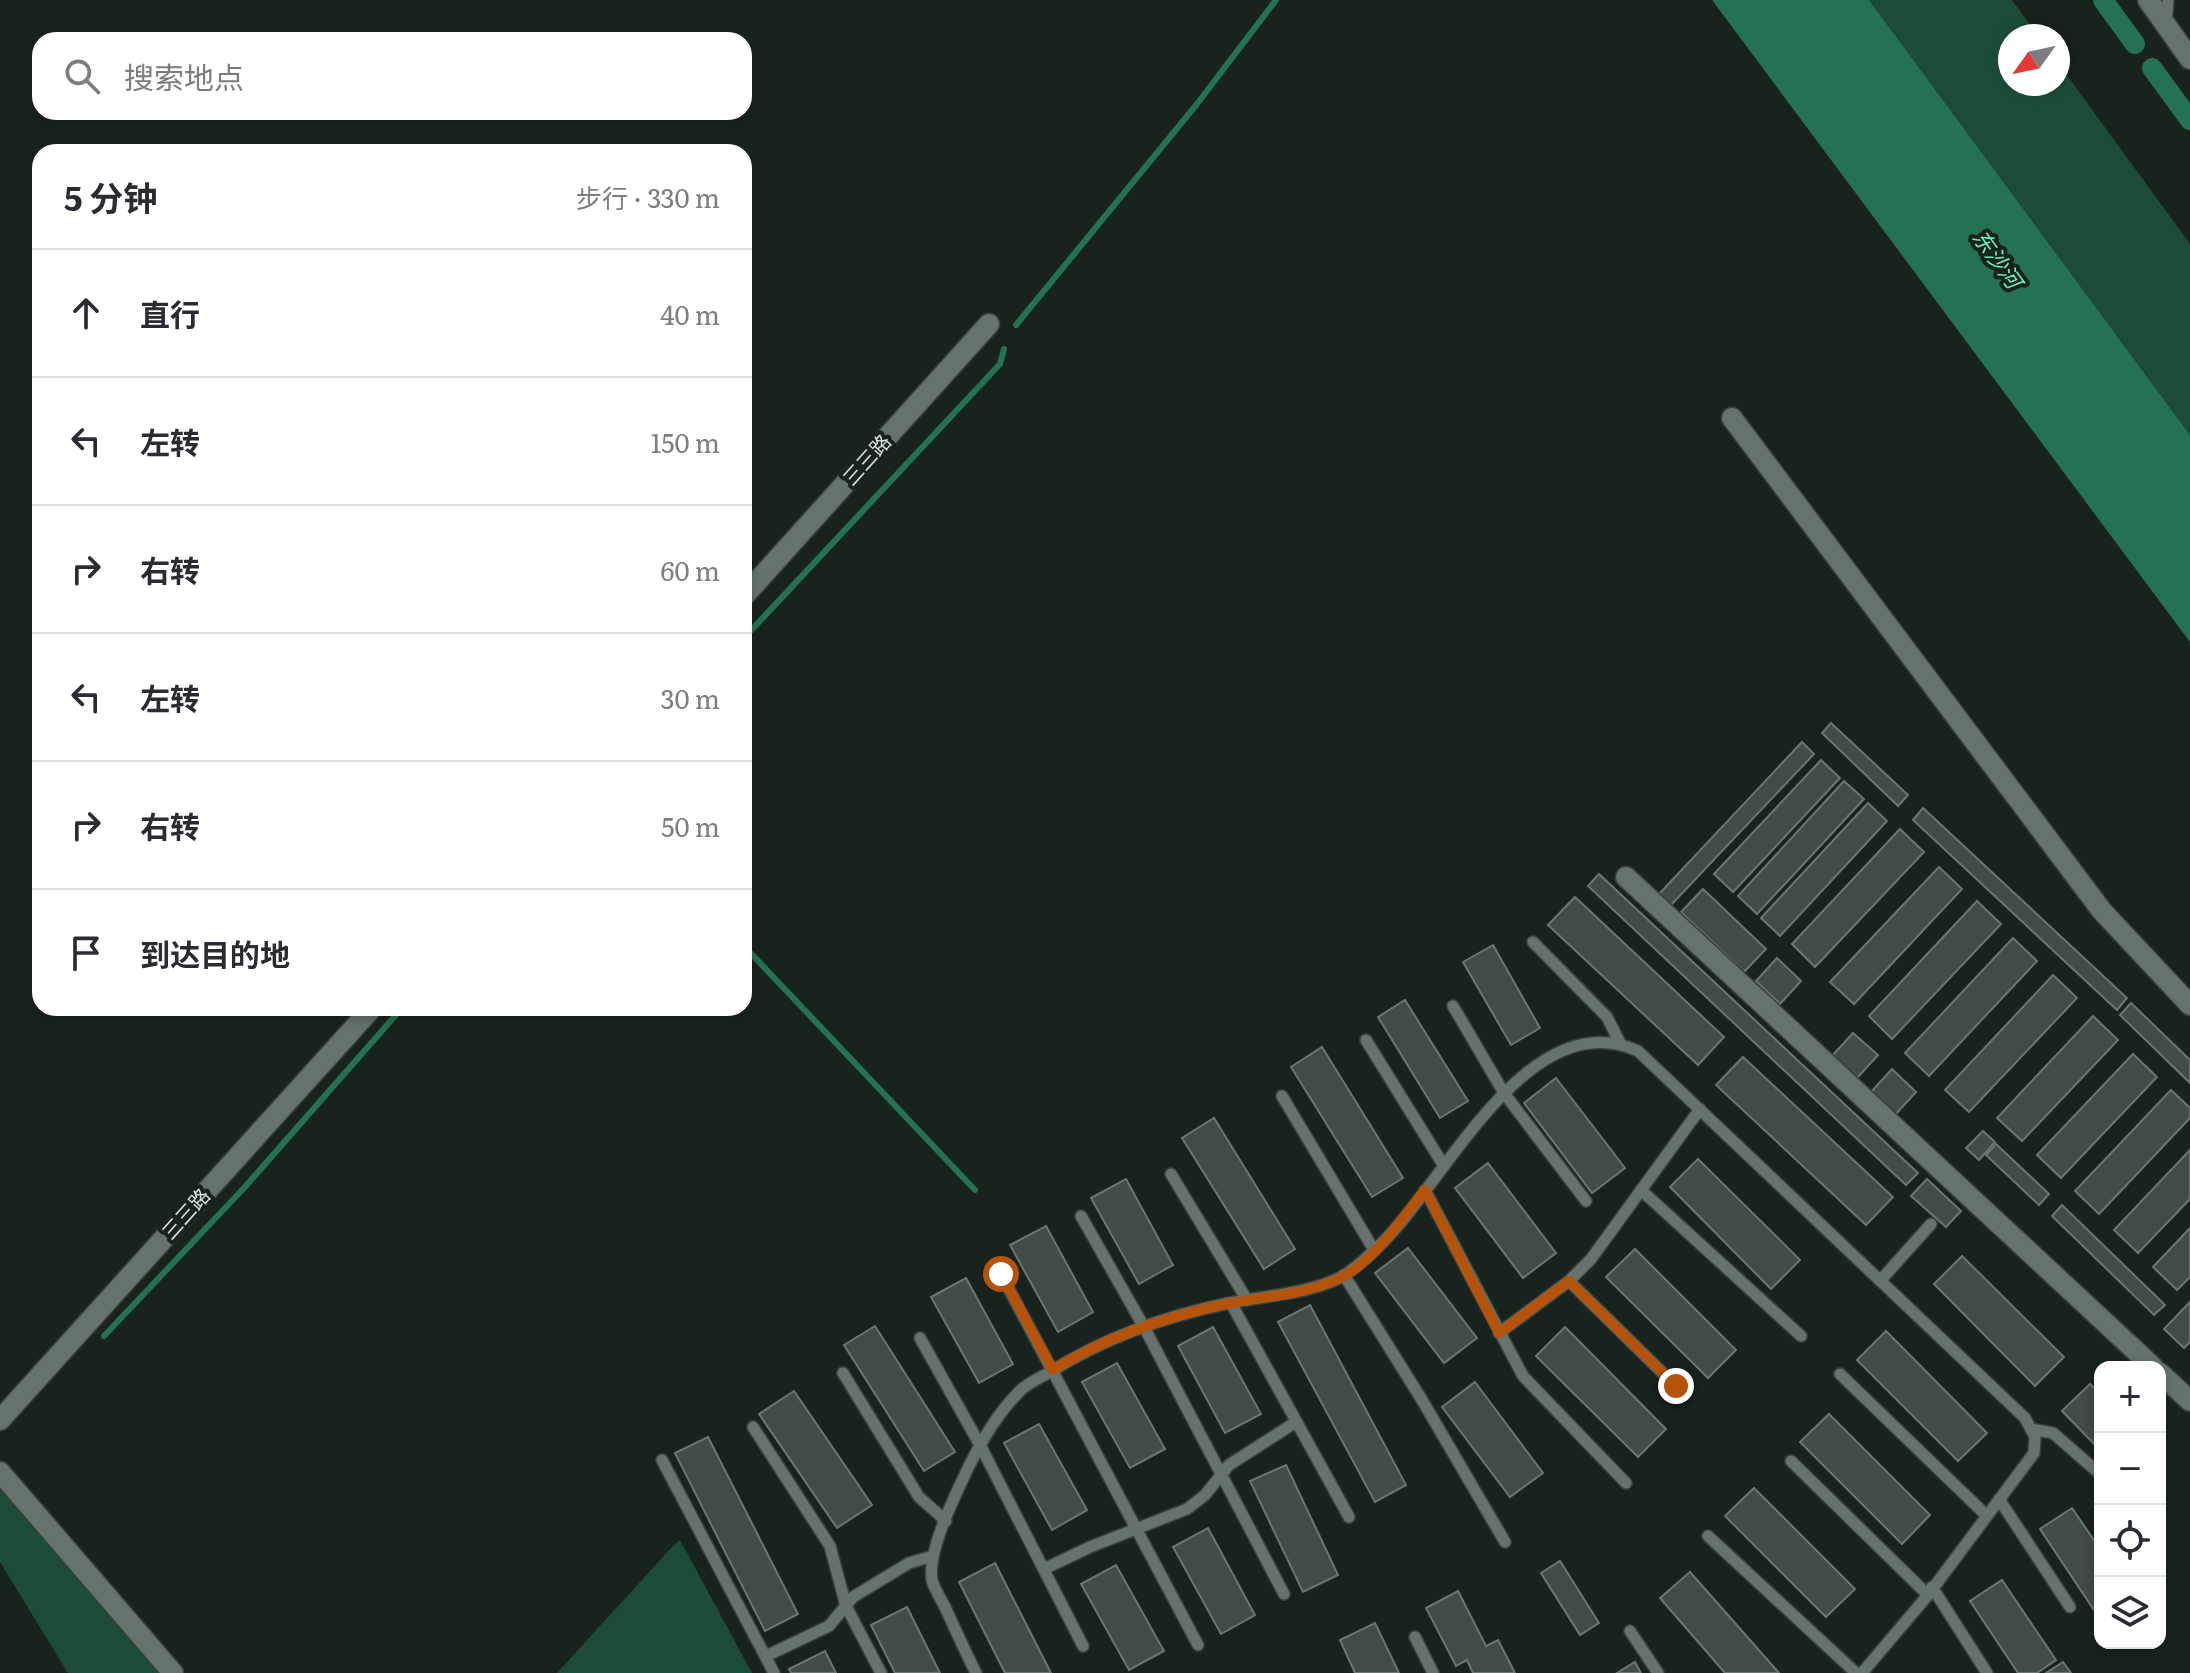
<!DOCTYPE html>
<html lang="zh">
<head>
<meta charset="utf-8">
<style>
  :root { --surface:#fff; --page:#f2f2f3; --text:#2b2b33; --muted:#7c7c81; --line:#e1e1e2 }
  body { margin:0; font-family:Literata,"Noto Sans SC",serif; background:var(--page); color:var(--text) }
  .controls { position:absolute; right:24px; bottom:24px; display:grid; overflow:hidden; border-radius:16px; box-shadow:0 4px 12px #0003 }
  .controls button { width:72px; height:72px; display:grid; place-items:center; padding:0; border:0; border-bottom:2px solid var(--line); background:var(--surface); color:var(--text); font:40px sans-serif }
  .compass { position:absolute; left:1998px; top:24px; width:72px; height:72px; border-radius:50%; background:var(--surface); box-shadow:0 4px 12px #0003; rotate:237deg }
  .stop { position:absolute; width:24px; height:24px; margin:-18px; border:6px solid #b45309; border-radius:50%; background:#fff }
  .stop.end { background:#b45309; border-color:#fff; box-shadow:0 2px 8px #0008 }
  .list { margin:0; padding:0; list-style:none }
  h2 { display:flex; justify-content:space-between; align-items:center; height:104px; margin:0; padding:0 32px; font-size:34px }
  h2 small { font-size:26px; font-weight:400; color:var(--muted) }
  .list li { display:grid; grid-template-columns:52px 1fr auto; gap:24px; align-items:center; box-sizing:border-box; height:128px; padding:0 32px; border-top:2px solid var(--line) }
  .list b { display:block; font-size:30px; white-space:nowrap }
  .list em { font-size:26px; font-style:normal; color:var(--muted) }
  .icon { flex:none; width:44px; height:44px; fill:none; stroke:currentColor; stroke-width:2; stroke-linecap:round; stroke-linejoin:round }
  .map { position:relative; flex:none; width:2190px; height:1673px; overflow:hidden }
  .search { position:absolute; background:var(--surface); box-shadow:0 4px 12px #0003; left:32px; top:32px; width:720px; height:88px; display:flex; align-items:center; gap:20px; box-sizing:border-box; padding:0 28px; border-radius:24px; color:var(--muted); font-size:30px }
  .panel { position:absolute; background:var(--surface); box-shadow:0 4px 12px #0003; left:32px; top:144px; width:720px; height:872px; border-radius:24px }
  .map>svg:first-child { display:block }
</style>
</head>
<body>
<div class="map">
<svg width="2190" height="1673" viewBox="0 0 2190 1673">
  <rect width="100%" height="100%" fill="#19231e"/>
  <g fill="#1c4c37">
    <polygon points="1869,0 2012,0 2038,36 2010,36 2010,84 2058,84 2058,63 2190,244 2190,435"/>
    <polygon points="0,1485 160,1673 68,1673 0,1562"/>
    <polygon points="680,1540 752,1673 557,1673 673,1546"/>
  </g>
  <polygon fill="#257252" points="1712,0 1869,0 2190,435 2190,642"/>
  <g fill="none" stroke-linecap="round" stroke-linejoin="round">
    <g stroke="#257252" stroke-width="6">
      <polyline points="1016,325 1197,104 1276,0"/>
      <polyline points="744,638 1000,364 1004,349"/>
      <polyline points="744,946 975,1190"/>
      <polyline points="104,1336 244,1188 402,1008"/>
    </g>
    <g stroke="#257252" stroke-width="20">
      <polyline points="2103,0 2135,44"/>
      <polyline points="2152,68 2190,120"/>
    </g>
  </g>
  <g fill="#414c46" stroke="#6a7770" stroke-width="2">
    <polygon points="1831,723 1908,795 1898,806 1822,733"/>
    <polygon points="1802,742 1814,754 1671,905 1659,894"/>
    <polygon points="1821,760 1840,778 1733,892 1714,874"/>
    <polygon points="1844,781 1864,799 1757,914 1738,896"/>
    <polygon points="1868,803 1887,821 1780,936 1761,918"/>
    <polygon points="1923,808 2127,998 2117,1010 1913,820"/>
    <polygon points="1900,829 1924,852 1815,967 1792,944"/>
    <polygon points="1939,867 1962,889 1854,1004 1830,982"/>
    <polygon points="1599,874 1918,1173 1906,1185 1588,886"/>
    <polygon points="1703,889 1766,949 1744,972 1681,912"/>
    <polygon points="1575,897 1724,1037 1698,1065 1548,925"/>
    <polygon points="1977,901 2001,924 1892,1039 1869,1016"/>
    <polygon points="2013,938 2037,961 1929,1076 1905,1053"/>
    <polygon points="1493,945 1540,1028 1511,1045 1463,962"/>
    <polygon points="1777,958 1801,981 1780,1004 1756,981"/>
    <polygon points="2053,975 2077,998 1969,1112 1945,1090"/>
    <polygon points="1405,1000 1468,1101 1440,1118 1378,1017"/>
    <polygon points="2131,1003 2190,1060 2190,1083 2120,1015"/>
    <polygon points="2093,1016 2118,1040 2022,1141 1997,1118"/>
    <polygon points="1853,1033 1878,1055 1857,1078 1832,1056"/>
    <polygon points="1322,1047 1403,1178 1372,1197 1291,1067"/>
    <polygon points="2133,1054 2157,1077 2061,1178 2037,1155"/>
    <polygon points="1743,1057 1893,1197 1866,1225 1716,1085"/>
    <polygon points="1892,1069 1916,1092 1895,1115 1871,1092"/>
    <polygon points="1556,1078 1625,1168 1592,1193 1524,1103"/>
    <polygon points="2171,1090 2190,1108 2190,1118 2099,1214 2075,1191"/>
    <polygon points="1214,1118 1295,1249 1264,1269 1182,1138"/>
    <polygon points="1983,1131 1995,1142 1979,1160 1966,1148"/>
    <polygon points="1996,1144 2049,1194 2039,1205 1986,1155"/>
    <polygon points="2190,1150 2190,1199 2138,1253 2114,1230"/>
    <polygon points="1698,1159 1800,1260 1771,1289 1670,1187"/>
    <polygon points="1488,1163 1556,1253 1523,1278 1455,1188"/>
    <polygon points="1126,1179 1173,1265 1139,1284 1091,1198"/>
    <polygon points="1927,1179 1961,1211 1946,1227 1911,1196"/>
    <polygon points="2062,1205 2165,1305 2154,1315 2052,1216"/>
    <polygon points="1046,1226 1093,1312 1058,1332 1010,1245"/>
    <polygon points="2190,1228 2190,1277 2177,1290 2153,1267"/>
    <polygon points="1408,1248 1477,1338 1444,1363 1375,1273"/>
    <polygon points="1635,1249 1736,1350 1708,1378 1606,1277"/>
    <polygon points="1962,1256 2064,1357 2035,1386 1934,1284"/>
    <polygon points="966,1278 1013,1364 979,1383 931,1297"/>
    <polygon points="2190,1302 2190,1342 2184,1348 2164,1329"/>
    <polygon points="1310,1305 1406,1485 1375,1502 1278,1322"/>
    <polygon points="875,1326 955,1452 924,1471 844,1345"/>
    <polygon points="1213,1327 1261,1414 1225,1433 1178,1346"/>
    <polygon points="1565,1327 1666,1429 1638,1457 1536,1356"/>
    <polygon points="1886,1331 1987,1433 1958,1461 1857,1360"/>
    <polygon points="1117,1363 1165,1449 1130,1468 1082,1382"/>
    <polygon points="1475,1382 1543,1473 1510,1497 1442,1407"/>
    <polygon points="2090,1384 2100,1394 2100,1450 2062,1411"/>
    <polygon points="794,1391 872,1505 837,1528 759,1414"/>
    <polygon points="1829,1414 1930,1515 1902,1544 1800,1442"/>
    <polygon points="1039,1424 1087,1510 1052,1530 1004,1443"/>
    <polygon points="708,1437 798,1614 765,1631 675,1453"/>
    <polygon points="1286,1465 1338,1575 1303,1592 1250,1481"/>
    <polygon points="1754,1488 1855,1589 1826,1617 1725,1516"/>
    <polygon points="2072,1508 2100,1549 2100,1606 2094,1610 2040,1529"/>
    <polygon points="1208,1528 1255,1615 1221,1634 1173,1547"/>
    <polygon points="1560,1561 1599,1623 1580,1635 1541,1573"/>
    <polygon points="995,1563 1051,1673 1005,1673 959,1582"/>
    <polygon points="1116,1565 1164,1651 1129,1670 1081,1584"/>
    <polygon points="1690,1572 1779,1673 1725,1673 1660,1598"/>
    <polygon points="2002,1580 2056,1660 2037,1673 2018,1673 1970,1601"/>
    <polygon points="1458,1591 1486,1646 1498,1640 1515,1673 1473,1673 1467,1660 1456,1666 1426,1608"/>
    <polygon points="907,1607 940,1673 895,1673 871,1625"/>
    <polygon points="1375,1623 1399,1673 1355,1673 1340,1640"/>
    <polygon points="825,1651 836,1673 791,1673 789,1669"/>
    <polygon points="1635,1662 1641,1673 1617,1673"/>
    <polygon points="2063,1662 2071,1673 2046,1673"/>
  </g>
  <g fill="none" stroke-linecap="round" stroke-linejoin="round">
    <defs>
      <g id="lane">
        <polyline points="2166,24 2168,0"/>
        <polyline points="1533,942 1607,1017 1620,1043"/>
        <polyline points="1453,1006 1504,1093 1586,1201"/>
        <polyline points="1366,1040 1444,1166"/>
        <polyline points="1282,1096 1374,1250"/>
        <polyline points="1171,1174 1247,1300"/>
        <polyline points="1425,1190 1523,1376 1626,1483"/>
        <polyline points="1641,1190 1801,1336"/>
        <polyline points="1081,1216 1144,1327 1284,1594"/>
        <polyline points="1001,1274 1198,1645"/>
        <polyline points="1344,1275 1422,1400 1505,1542"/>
        <polyline points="1569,1281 1676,1386"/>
        <polyline points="1880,1281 1931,1224"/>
        <polyline points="1231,1303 1349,1517"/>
        <polyline points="1499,1333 1569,1281 1591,1259 1700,1109"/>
        <polyline points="920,1338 980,1445 1083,1646"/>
        <polyline points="843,1373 919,1497 946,1521"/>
        <polyline points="1840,1374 1986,1515"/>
        <polyline points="753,1427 830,1546 846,1606 881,1673"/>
        <polyline points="2031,1429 2053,1433 2100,1474"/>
        <polyline points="662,1460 774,1673"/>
        <polyline points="1791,1461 1928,1595"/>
        <polyline points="1999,1499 2070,1607"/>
        <polyline points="1708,1536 1856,1673"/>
        <polyline points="1044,1569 1090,1547 1187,1509 1205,1495 1229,1465 1296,1422"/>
        <polyline points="1932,1587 1987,1673"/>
        <polyline points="1630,1631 1658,1673"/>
        <polyline points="1415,1637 1433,1673"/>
        <polyline points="766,1656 829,1626 853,1597 909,1563 933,1556"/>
        <path d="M976,1673C965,1651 955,1629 945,1607C941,1599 934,1589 932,1580C927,1550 956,1494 969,1466C983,1439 997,1414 1019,1392C1027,1383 1040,1378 1050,1372C1104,1338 1166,1316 1229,1303C1264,1296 1303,1294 1335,1280C1353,1272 1368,1256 1382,1243C1445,1182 1529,1001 1638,1051L2025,1418L2035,1437L2034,1453L1928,1595L1862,1673"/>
      </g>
      <g id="street">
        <polyline points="2148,0 2190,59"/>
        <polyline points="1732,418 2102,911 2190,1005"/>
        <polyline points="744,596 989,324"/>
        <polyline points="1626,877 2153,1367"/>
        <polyline points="2160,1373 2190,1401"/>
        <polyline points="0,1420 372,1008"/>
        <polyline points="0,1472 173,1673"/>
      </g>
    </defs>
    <use href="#lane" stroke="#383f3c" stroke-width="14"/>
    <use href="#street" stroke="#383f3c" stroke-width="23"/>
    <use href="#lane" stroke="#66726c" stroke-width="11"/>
    <use href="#street" stroke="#66726c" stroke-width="20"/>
  </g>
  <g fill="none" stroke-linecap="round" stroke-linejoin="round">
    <path stroke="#b45309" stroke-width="10" d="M1001,1274L1053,1370C1103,1339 1159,1319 1217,1306C1255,1297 1299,1296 1336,1280C1374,1263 1400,1221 1425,1190L1499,1333L1569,1281L1676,1386"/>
  </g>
  <g text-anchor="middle" stroke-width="8" stroke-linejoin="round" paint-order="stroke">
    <g font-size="20" fill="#dce2df" stroke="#19231e">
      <text transform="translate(867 460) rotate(-48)" y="7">三三路</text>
      <text transform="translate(186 1214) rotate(-48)" y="7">三三路</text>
    </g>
    <g font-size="22" font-style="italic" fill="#6cf0b5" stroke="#19231e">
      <text transform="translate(1997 259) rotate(54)" y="8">东沙河</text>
    </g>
  </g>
</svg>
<div class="controls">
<button>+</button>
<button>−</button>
<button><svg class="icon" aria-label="locate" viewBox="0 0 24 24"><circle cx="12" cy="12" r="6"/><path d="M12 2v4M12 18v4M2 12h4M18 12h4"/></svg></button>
<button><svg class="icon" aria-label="layers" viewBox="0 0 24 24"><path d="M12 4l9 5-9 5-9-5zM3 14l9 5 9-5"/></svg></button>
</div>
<svg class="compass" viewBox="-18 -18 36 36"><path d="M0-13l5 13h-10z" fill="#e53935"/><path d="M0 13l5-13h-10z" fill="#7c7c81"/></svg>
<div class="stop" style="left:1001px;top:1274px"></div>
<div class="stop end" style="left:1676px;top:1386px"></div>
<div class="search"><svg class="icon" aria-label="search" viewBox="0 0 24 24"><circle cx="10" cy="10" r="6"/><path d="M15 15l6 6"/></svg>搜索地点</div>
<section class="panel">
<h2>5 分钟<small>步行 · 330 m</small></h2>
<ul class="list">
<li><svg class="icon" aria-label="ahead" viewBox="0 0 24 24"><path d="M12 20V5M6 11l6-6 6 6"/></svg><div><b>直行</b></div><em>40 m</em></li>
<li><svg class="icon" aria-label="left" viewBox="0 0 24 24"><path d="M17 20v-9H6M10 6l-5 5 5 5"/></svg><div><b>左转</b></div><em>150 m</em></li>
<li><svg class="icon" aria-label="right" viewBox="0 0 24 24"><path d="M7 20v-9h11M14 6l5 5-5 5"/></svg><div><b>右转</b></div><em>60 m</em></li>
<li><svg class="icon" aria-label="left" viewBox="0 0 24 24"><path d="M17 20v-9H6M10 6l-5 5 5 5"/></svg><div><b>左转</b></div><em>30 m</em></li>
<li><svg class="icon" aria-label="right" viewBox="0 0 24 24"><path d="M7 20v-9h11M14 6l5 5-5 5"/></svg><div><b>右转</b></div><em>50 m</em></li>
<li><svg class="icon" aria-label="arrive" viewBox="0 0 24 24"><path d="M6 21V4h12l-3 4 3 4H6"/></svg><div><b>到达目的地</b></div></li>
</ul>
</section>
</div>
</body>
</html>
